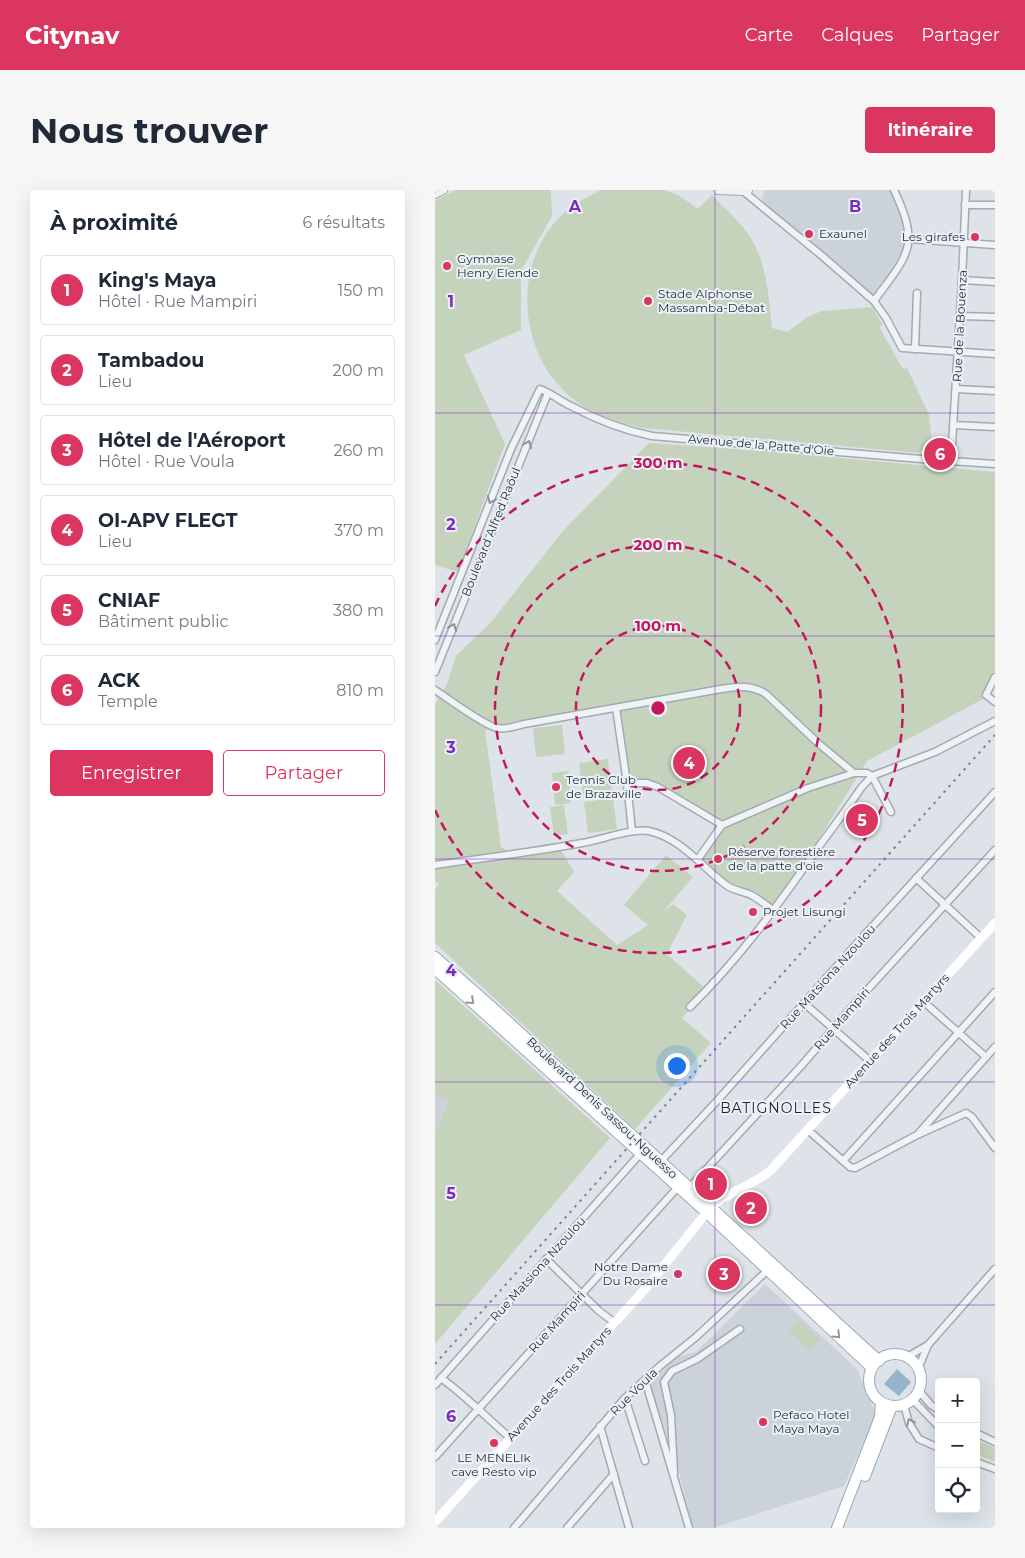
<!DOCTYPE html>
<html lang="fr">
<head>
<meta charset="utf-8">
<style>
  :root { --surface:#fff; --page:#f6f6f7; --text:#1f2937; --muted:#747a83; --line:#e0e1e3; --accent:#da3660 }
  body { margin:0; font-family:Montserrat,sans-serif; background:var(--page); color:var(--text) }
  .controls { position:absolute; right:15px; bottom:15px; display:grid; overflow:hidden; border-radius:5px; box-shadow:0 5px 20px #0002 }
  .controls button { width:45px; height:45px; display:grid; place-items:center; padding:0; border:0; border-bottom:1px solid var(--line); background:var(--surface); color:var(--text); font:25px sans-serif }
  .you { position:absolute; left:241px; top:875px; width:18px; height:18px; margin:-12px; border:4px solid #fff; border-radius:50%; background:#1a73e8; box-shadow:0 0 0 8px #1a73e833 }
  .badge { display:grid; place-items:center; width:32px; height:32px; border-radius:50%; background:var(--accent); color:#fff; font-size:16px; font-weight:700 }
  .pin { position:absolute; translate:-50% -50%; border:2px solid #fff; box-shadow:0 1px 5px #0006 }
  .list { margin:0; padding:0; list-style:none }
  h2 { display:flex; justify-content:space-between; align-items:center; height:65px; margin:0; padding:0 20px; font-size:21px }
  h2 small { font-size:16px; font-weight:400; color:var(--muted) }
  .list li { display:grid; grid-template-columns:32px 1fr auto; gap:15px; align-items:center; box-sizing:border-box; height:70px; margin:0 10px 10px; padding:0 10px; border:1px solid var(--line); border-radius:5px }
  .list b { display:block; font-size:19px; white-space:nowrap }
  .list p { margin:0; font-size:16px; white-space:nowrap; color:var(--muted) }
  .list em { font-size:16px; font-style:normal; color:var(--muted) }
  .actions { display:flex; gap:10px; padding:15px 20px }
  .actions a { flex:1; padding:11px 0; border:1px solid var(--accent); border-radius:5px; text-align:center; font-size:18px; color:var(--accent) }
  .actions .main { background:var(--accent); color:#fff }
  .icon { flex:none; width:28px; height:28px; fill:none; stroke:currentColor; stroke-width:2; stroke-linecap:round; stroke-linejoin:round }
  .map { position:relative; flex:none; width:560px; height:1338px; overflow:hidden; border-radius:5px }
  header { display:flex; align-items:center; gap:30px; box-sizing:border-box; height:70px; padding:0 25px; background:var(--accent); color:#fff }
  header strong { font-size:24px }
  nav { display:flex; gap:28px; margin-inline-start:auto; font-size:18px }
  .intro { display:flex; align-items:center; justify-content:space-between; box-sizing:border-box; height:120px; padding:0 30px }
  h1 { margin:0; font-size:35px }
  .button { padding:12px 22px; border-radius:5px; background:var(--accent); color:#fff; font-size:18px; font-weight:700 }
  main { display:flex; gap:30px; padding:0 30px }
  aside { flex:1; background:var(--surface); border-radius:5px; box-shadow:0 5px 20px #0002 }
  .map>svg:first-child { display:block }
</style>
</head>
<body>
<header>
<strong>Citynav</strong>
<nav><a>Carte</a><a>Calques</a><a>Partager</a></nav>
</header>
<div class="intro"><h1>Nous trouver</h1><a class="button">Itinéraire</a></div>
<main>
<aside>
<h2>À proximité<small>6 résultats</small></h2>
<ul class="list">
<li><span class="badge">1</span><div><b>King's Maya</b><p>Hôtel · Rue Mampiri</p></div><em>150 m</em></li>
<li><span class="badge">2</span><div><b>Tambadou</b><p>Lieu</p></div><em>200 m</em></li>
<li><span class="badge">3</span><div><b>Hôtel de l'Aéroport</b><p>Hôtel · Rue Voula</p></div><em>260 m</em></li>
<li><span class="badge">4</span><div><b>OI-APV FLEGT</b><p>Lieu</p></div><em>370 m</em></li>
<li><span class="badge">5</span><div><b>CNIAF</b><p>Bâtiment public</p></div><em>380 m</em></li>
<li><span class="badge">6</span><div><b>ACK</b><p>Temple</p></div><em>810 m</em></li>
</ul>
<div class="actions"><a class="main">Enregistrer</a><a>Partager</a></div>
</aside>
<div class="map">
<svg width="560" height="1338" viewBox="0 0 560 1338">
  <rect width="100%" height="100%" fill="#dde3e8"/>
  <g fill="#cbd2da">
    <polygon points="329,0 456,0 467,25 471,55 438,106 327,11"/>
    <polygon points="0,905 14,910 0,942"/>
    <polygon points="330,1094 422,1179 441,1224 409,1296 278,1338 258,1338 242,1274 214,1193 242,1167 261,1162"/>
  </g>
  <g fill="#c5d3bd">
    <polygon points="21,0 116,0 117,26 86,81 86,140 29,165 70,254 23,382 0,375 0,11"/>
    <path d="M166,0H230L245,6L263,19L277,5C290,19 306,32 316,48C332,76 334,107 337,138L353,142L372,127L387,121L437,117L448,135L444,137L468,179L472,178L494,225L497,254L483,263L208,238C183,232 159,225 138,209C85,167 76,80 122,30C135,16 150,8 166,0Z"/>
    <polygon points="214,253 328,261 560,282 560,479 548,509 432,571 347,709 338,720 300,700 263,669 287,635 223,597 192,593 181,519 50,540 66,657 78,663 123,655 139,682 122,701 182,755 213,735 189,715 231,665 258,687 229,721 238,714 252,725 232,764 272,800 247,828 276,853 200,939 0,753 0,699 4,694 0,691 0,514 12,494 21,466 57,431 127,342"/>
    <polygon points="127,535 130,564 101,567 98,538"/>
    <polygon points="173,569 177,601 148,605 144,573"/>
    <polygon points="133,581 136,613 120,615 117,583"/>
    <polygon points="178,608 182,639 153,643 149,612"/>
    <polygon points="129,615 133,644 119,646 115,617"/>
    <polygon points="0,790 175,948 0,1154 0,942 14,910 0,905"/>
    <polygon points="364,1129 385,1149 375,1160 354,1141"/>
    <polygon points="541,1250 560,1258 560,1272 541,1264"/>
  </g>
  <polygon fill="#94b5cc" points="462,1179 476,1192 464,1206 449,1194"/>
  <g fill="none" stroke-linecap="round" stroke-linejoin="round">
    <defs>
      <g id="minor">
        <polyline points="308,1 386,65 439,111 451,128 467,158 560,164"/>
        <polyline points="530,15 560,15"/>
        <polyline points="474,49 560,55"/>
        <polyline points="527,90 560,92"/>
        <path d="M439,111C473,64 486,57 459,0"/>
        <polyline points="525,126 560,127"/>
        <polyline points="480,159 482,103"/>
        <polyline points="521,199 560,201"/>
        <polyline points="518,235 560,237"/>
        <polyline points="516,271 527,90 531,0"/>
        <path d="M0,450L76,259L105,199C116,203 125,211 136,216C162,230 188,240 217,246L486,269L560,274"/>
        <polyline points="0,482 113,203"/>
        <polyline points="560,487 551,505 560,512"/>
        <path d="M0,500C14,509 48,535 62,538C71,540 80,536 89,534L286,499C303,496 317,495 331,504L384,554L419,583"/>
        <polyline points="181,518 192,593"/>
        <polyline points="197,641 192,593 212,593 223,597 287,635"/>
        <polyline points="263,669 287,635 373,598 419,583 432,583 437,586 456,622"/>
        <path d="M0,675C49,668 98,662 147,653C165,650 197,638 214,641C246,648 267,677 291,695C299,701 308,701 316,705C324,709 331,715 338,720"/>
        <polyline points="481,688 546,748"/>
        <polyline points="489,812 551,867"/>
        <polyline points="369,813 435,871"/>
        <path d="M255,817C301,772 339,721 375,669C392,645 410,622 426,598L437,586L500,562L560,531"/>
        <polyline points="373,940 415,977 420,978 480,946 531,923 537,927 560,958"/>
        <polyline points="483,944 560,857"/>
        <polyline points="226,971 282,911 425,750 560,602"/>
        <polyline points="408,971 560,802"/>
        <polyline points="254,998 367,875 424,809 560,660"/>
        <polyline points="111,1069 164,1121 180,1133"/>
        <polyline points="472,1167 493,1155"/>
        <polyline points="483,1179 493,1155 560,1079"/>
        <path d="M6,1188C31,1206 52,1228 75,1248"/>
        <polyline points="210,1190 254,1338"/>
        <polyline points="0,1195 205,964"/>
        <polyline points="484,1201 496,1215 504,1220"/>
        <polyline points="190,1208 210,1271"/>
        <polyline points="478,1210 504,1237"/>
        <polyline points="469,1215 474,1233 484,1249 504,1258"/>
        <polyline points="165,1236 194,1338"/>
        <polyline points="541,1243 560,1252"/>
        <polyline points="0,1267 243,997"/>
        <polyline points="541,1272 560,1279"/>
        <polyline points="239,1283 236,1225 229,1192 237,1181 262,1169 305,1139"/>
        <polyline points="79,1338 190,1208 225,1176 261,1147 333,1080"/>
        <polyline points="132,1338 179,1284"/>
      </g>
      <g id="tertiary">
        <polyline points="283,0 308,1 313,0"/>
        <polyline points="0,4 8,0"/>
      </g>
      <g id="primary">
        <polyline points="0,767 58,818 444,1171"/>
        <polyline points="0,779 271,1022 437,1178"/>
        <polyline points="267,1009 278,1010 287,1008"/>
        <circle cx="460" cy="1190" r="26"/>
        <polyline points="430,1286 457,1216"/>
        <polyline points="402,1338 445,1227 446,1212"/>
      </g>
    </defs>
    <use href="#minor" stroke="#a2aab2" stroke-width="9"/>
    <use href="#tertiary" stroke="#a2aab2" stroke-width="10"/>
    <use href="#primary" stroke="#9ba8b5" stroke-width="12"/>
    <use href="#minor" stroke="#f0f3f6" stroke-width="6"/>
    <use href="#tertiary" stroke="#f0f3f6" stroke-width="8"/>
    <path stroke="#fff" stroke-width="9" d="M0,1332L210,1099L276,1017C294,1001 318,996 336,980L560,733"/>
    <use href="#primary" stroke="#fff" stroke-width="10"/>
    <polyline stroke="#758493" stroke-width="2" stroke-dasharray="2.5 5" stroke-linecap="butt" points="0,1174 560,545"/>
  </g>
  <defs><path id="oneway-chevron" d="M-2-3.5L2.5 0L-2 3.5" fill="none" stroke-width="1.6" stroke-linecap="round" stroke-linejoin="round" transform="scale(1.25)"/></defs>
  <g stroke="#8a929b">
    <use href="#oneway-chevron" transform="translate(93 254) rotate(-68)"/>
    <use href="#oneway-chevron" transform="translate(56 310) rotate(112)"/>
    <use href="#oneway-chevron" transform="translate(18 437) rotate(-68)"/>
    <use href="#oneway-chevron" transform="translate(475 1232) rotate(-115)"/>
  </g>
  <g stroke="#9298a0">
    <use href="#oneway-chevron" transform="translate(36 811) rotate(42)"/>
    <use href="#oneway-chevron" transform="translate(402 1145) rotate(44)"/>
  </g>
  <path fill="none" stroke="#7b2cbf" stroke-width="1" stroke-opacity="0.55" d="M280,0V1338M0,223H560M0,446H560M0,669H560M0,892H560M0,1115H560"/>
  <g fill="none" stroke="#c2185b" stroke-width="2.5" stroke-dasharray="9 6">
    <circle cx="223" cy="518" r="82"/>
    <circle cx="223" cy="518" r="163"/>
    <path d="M0 416A245 245 0 1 1 0 620"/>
  </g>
  <g fill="#da3660" stroke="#ecf1f6" stroke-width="2">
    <circle cx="374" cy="44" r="5"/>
    <circle cx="540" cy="47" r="5"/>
    <circle cx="12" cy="76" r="5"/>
    <circle cx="213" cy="111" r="5"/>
    <circle cx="121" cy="597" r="5"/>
    <circle cx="283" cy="669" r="5"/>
    <circle cx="318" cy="722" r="5"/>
    <circle cx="243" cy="1084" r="5"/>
    <circle cx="328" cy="1232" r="5"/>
    <circle cx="59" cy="1253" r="5"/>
  </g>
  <g text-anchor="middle" stroke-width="4" stroke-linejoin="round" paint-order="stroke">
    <g font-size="12" fill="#253240" stroke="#ecf1f6" text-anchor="start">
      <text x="384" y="48">Exaunel</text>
      <text x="530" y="51" text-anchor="end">Les girafes</text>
      <text x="22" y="73">Gymnase<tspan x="22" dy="14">Henry Elende</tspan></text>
      <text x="223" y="108">Stade Alphonse<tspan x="223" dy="14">Massamba-Débat</tspan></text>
      <text x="131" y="594">Tennis Club<tspan x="131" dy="14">de Brazaville</tspan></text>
      <text x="293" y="666">Réserve forestière<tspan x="293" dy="14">de la patte d'oie</tspan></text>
      <text x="328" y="726">Projet Lisungi</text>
      <text x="233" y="1081" text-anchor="end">Notre Dame<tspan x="233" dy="14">Du Rosaire</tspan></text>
      <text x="338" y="1229">Pefaco Hotel<tspan x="338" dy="14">Maya Maya</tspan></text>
      <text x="59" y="1272" text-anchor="middle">LE MENELIk<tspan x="59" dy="14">cave Resto vip</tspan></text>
    </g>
    <g font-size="12" fill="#253240" stroke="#ecf1f6">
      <text transform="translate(525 136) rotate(-87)" y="4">Rue de la Bouenza</text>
      <text transform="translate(326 255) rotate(5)" y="4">Avenue de la Patte d'Oie</text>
      <text transform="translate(56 342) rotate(-68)" y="4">Boulevard Alfred Raôul</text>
      <text transform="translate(393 787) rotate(-48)" y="4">Rue Matsiona Nzoulou</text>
      <text transform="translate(407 829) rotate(-49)" y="4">Rue Mampiri</text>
      <text transform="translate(462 841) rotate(-48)" y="4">Avenue des Trois Martyrs</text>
      <text transform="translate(167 918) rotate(43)" y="4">Boulevard Denis Sassou-Nguesso</text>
      <text transform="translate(103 1079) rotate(-48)" y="4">Rue Matsiona Nzoulou</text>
      <text transform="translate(122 1132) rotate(-48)" y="4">Rue Mampiri</text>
      <text transform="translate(124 1194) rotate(-48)" y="4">Avenue des Trois Martyrs</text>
      <text transform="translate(199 1202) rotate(-45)" y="4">Rue Voula</text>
    </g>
    <g font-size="14" letter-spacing="1" fill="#182331" stroke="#ecf1f6">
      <text x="341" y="923">BATIGNOLLES</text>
    </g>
  </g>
  <g font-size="16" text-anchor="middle" font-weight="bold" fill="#7b2cbf" stroke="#ecf1f6" stroke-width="4" stroke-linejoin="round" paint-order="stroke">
    <text x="140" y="22">A</text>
    <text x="420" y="22">B</text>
    <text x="16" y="117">1</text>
    <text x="16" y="340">2</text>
    <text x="16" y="563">3</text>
    <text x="16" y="786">4</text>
    <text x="16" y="1009">5</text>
    <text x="16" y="1232">6</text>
  </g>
  <circle cx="223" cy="518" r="8" fill="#c2185b" stroke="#ecf1f6" stroke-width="2.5"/>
  <g font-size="15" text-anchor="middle" font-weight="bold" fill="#c2185b" stroke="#ecf1f6" stroke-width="4" stroke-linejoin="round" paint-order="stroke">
    <text x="223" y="278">300 m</text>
    <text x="223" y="360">200 m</text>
    <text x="223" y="441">100 m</text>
  </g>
</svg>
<div class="controls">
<button>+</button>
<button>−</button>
<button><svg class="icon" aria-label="locate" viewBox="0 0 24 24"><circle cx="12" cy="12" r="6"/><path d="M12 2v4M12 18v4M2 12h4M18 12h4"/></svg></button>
</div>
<div class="you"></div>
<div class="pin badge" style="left:276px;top:994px">1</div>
<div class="pin badge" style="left:316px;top:1018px">2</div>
<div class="pin badge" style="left:289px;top:1084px">3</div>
<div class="pin badge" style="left:254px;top:573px">4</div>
<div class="pin badge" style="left:427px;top:630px">5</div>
<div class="pin badge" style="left:505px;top:264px">6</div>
</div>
</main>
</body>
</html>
